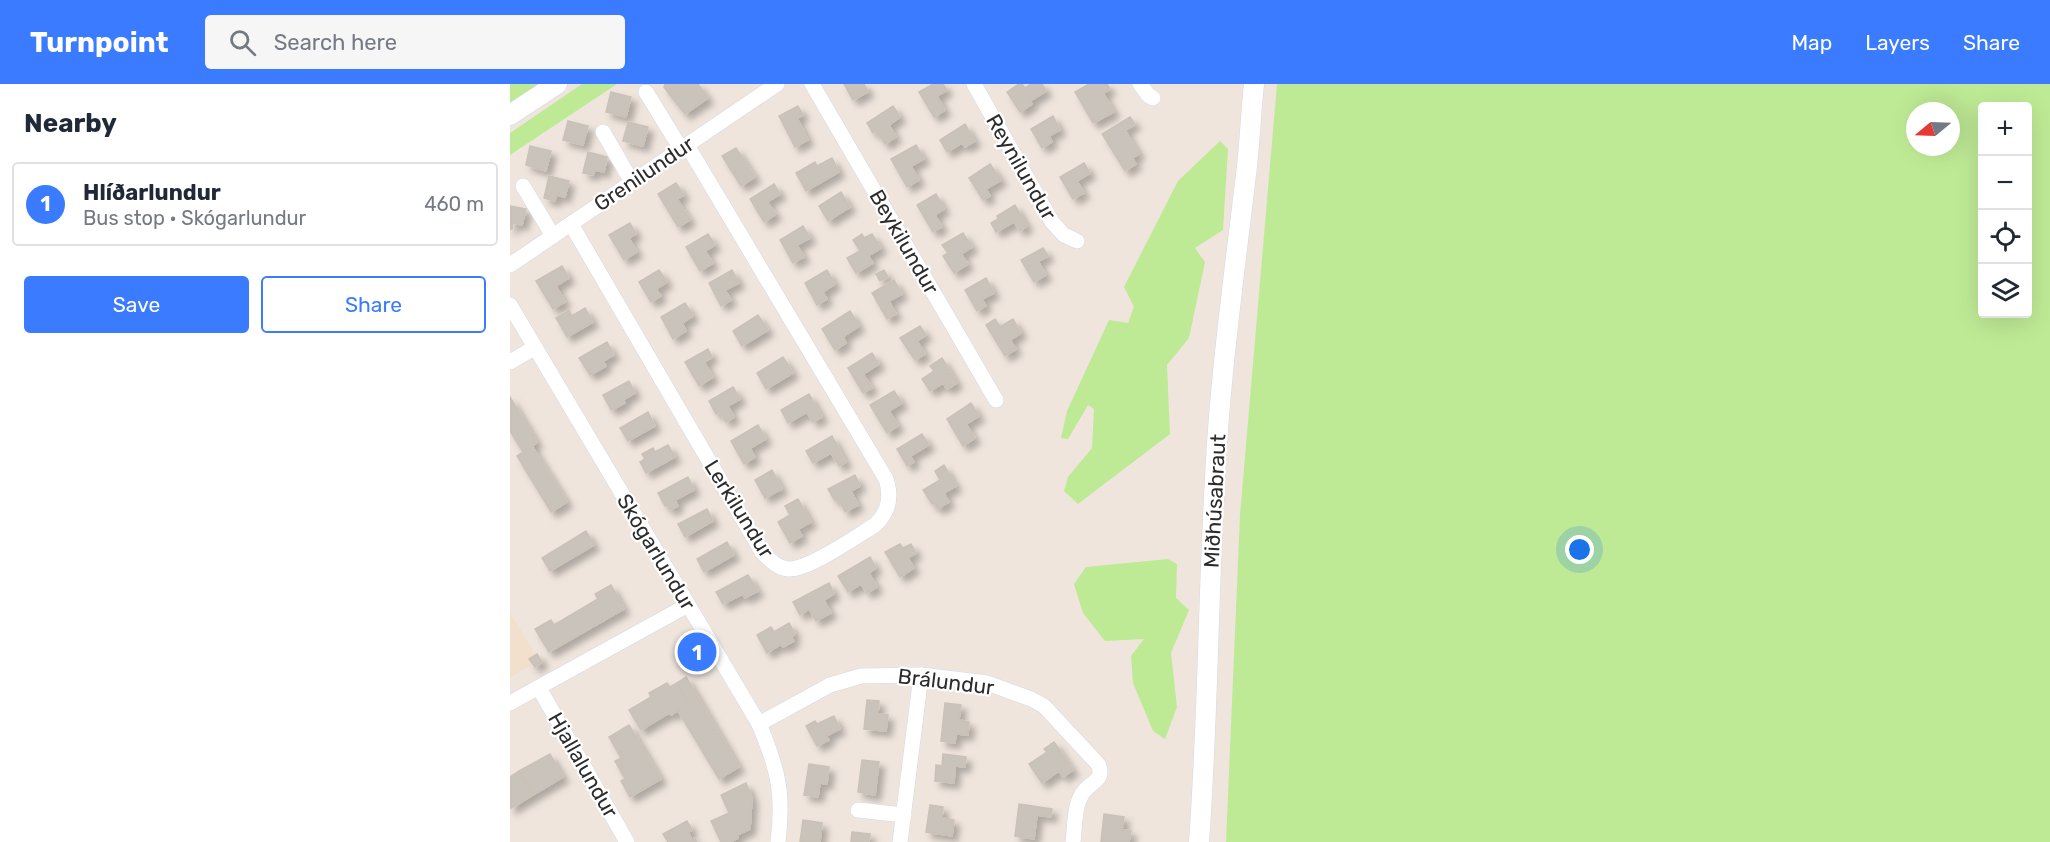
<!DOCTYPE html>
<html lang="en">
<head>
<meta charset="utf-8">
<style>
  :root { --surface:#fff; --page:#f6f6f7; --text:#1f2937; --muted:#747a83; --line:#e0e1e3; --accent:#3a7bff }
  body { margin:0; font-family:Rubik,sans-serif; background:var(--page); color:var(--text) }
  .controls { position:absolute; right:18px; top:18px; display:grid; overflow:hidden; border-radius:6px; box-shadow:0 6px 24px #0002 }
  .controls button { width:54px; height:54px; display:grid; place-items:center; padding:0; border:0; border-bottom:2px solid var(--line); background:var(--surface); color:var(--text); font:30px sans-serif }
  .compass { position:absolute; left:1396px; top:18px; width:54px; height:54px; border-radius:50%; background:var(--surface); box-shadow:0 6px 24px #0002; rotate:251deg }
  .you { position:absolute; left:1070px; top:466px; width:21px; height:21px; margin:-15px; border:4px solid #fff; border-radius:50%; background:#1a73e8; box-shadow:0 0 0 9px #1a73e833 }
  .badge { display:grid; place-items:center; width:39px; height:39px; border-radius:50%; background:var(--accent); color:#fff; font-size:20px; font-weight:700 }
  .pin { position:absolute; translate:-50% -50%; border:3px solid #fff; box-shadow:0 2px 6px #0006 }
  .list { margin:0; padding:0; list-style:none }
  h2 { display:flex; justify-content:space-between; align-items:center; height:78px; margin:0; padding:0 24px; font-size:26px }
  h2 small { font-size:20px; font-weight:400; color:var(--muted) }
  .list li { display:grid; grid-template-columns:39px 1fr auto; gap:18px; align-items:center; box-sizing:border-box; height:84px; margin:0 12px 12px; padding:0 12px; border:2px solid var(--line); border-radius:6px }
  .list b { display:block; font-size:22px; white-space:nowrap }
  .list p { margin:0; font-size:20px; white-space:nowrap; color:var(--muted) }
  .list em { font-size:20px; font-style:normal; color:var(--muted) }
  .actions { display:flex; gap:12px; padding:18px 24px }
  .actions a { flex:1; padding:14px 0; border:2px solid var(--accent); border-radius:6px; text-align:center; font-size:21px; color:var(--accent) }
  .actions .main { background:var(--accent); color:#fff }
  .icon { flex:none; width:33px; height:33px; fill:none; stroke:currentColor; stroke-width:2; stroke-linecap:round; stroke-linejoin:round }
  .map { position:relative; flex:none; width:1540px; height:758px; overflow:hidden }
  header { display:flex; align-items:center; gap:36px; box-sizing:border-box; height:84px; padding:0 30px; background:var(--accent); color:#fff }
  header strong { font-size:28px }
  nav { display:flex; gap:33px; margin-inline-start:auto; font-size:21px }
  .search { width:420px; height:54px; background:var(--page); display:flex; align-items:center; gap:15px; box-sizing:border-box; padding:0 21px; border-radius:6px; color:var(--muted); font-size:22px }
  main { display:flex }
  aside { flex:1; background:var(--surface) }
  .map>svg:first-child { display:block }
</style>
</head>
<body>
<header>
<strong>Turnpoint</strong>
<div class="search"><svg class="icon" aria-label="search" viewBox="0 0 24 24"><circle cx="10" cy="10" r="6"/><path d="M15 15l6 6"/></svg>Search here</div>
<nav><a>Map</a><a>Layers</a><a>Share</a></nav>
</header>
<main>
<aside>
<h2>Nearby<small></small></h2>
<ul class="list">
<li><span class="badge">1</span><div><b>Hlíðarlundur</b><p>Bus stop · Skógarlundur</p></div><em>460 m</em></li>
</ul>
<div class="actions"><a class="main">Save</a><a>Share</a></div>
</aside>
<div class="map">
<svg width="1540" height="758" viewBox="0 0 1540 758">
  <defs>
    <filter id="shadow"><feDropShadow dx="5.5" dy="5.5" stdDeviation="3" flood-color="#0004"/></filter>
  </defs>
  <rect width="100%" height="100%" fill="#efe5dd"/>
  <polygon fill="#f2e0cc" points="0,529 29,576 0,594"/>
  <g fill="#beea95" fill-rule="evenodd">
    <polygon points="0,0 37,0 0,25"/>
    <polygon points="72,0 107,0 0,71 0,49"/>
    <path d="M767,0H1540V758H716L730,431ZM1472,22H1518V230H1472ZM1405,27H1441V63H1405Z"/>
    <polygon points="710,57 718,65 713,146 685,164 695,178 679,254 657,281 660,350 568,420 554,407 558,393 582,364 584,325 578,321 558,355 551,354 557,327 599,236 618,239 624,223 614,203 668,97"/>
    <polygon points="658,475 667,480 666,514 679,526 661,569 667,623 655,655 643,647 623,599 621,572 634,555 595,557 573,529 564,500 576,483"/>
  </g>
  <g fill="#cac3bc" stroke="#cbc1b6" stroke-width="1.5" filter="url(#shadow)">
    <polygon points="155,0 173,0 159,10 154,3"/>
    <polygon points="173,0 188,0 198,14 175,30 159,10"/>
    <polygon points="334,0 354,0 358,8 343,16"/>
    <polygon points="423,0 433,0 437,6 427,12 435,26 424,33 409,8"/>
    <polygon points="509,0 512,0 515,4 521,0 532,0 536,7 520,17 522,20 510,28 497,8"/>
    <polygon points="579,0 597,0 600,5 593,9 604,28 583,39 565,8"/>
    <polygon points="101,8 121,13 116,33 96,28"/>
    <polygon points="288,22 293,31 287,34 298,56 285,63 269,32"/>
    <polygon points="383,22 390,33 379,41 386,53 375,60 366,47 363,49 357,39"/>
    <polygon points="543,32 550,46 539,52 542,58 532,64 521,45"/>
    <polygon points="620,33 625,40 615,46 629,70 622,74 626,80 615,87 592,50"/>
    <polygon points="58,37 78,42 73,61 53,56"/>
    <polygon points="118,38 138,43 133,62 113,57"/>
    <polygon points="455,40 465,57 455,63 452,59 437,68 430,56"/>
    <polygon points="406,61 414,75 401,82 409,96 397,103 381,75"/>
    <polygon points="20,62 41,67 36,87 16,81"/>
    <polygon points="226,64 245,93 231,102 212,72"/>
    <polygon points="78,68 97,73 94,88 85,86 83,91 73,89"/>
    <polygon points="322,74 329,88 296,107 286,89 305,78 307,82"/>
    <polygon points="574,79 580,89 567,97 574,109 563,115 550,93"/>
    <polygon points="480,80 491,96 476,105 480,112 473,116 459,94"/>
    <polygon points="39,92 59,97 55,113 46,111 45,117 34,114"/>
    <polygon points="166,99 174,111 167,115 180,136 168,143 148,110"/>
    <polygon points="264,100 270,110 257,118 266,130 254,138 240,115"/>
    <polygon points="331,108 340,123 318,137 309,122"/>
    <polygon points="426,110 434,125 425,131 432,143 423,148 407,121"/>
    <polygon points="505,121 517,142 510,147 504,138 486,148 481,139 488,135 487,132"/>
    <polygon points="0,122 16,125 12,141 3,139 2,145 0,145"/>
    <polygon points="120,139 126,150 119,154 127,168 114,176 99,151"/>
    <polygon points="293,142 300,154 287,161 294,173 283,179 270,156"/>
    <polygon points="453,149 462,163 451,170 458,180 444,189 433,172 438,169 432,161"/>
    <polygon points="198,150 205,161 195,167 203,179 190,187 176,163"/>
    <polygon points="352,150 354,154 362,150 371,164 358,172 363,179 346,189 337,174 350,167 343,156"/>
    <polygon points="533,164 538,172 528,177 536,191 524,198 511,176"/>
    <polygon points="52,182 59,194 46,202 55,218 43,225 26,197"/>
    <polygon points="149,186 157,198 146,205 151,212 141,218 129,198"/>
    <polygon points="222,186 229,199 215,206 221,216 211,222 199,199"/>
    <polygon points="317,186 325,200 313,208 317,215 307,221 295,199"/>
    <polygon points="374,186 378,193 370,197 366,190"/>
    <polygon points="476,194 484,209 472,215 476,222 467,227 455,206"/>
    <polygon points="384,196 392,210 379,217 386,230 377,235 362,209"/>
    <polygon points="175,219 183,232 172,239 176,247 163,255 151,233"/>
    <polygon points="75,224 83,238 57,253 46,234 59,226 62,232"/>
    <polygon points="340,227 349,242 333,253 336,259 325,266 312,245"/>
    <polygon points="248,231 258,246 232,262 223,247"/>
    <polygon points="485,235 490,243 503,235 511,249 500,256 506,265 495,272 476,241"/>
    <polygon points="410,242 416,251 407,257 415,270 405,276 390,254"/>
    <polygon points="97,258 104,271 93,277 96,282 80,291 69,274"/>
    <polygon points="198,265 202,273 194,278 203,293 189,302 175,278"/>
    <polygon points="362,269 369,280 353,290 362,304 353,309 338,284"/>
    <polygon points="273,273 283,289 256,305 247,289"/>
    <polygon points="432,274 447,299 437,305 433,299 420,307 412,295 424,287 420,282"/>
    <polygon points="119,297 125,309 113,316 115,319 101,326 93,311"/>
    <polygon points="223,303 230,315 218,322 224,333 216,338 210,328 206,330 199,317"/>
    <polygon points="384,307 392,319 379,327 388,342 377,349 360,321"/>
    <polygon points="299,310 312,333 303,338 297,328 278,339 271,326"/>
    <polygon points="0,313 27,358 22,362 57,418 41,428 7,372 13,368 0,347"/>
    <polygon points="461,319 469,332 456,340 465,354 453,362 437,335"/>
    <polygon points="138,328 145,342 118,357 110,344"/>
    <polygon points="248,341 256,355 240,364 245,373 234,380 221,357"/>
    <polygon points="412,350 419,361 400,372 404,378 397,382 387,365"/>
    <polygon points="322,352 336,378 329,382 321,369 303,379 296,367"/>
    <polygon points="158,361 165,373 136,389 130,378 135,375 132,370 143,364 145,368"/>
    <polygon points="434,381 446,402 434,409 439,418 428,425 424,419 422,420 413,406 430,396 425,387"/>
    <polygon points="262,386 272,405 255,414 245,396"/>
    <polygon points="345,391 350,402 341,407 348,421 335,428 329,415 325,417 318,405"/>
    <polygon points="178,393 184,406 165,416 168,422 160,426 157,421 155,422 148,409"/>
    <polygon points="288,415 301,438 288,445 292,452 280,459 268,438 280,431 275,422"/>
    <polygon points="197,425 203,437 175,453 168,440"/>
    <polygon points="76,447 84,461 40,487 32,474"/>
    <polygon points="217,458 224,471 194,488 187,475"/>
    <polygon points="390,460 393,464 401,460 406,469 398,474 404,484 390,493 375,468"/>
    <polygon points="360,473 366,484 359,489 367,503 357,509 351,500 338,508 328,492"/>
    <polygon points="238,491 248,507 235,514 233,510 213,520 206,508"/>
    <polygon points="319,499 324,510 314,516 321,529 306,537 299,525 290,531 283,518"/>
    <polygon points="101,501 114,525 39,568 25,545 41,536 44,541 88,515 85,510"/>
    <polygon points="279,539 285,550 281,553 284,557 273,563 271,560 257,569 247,551 261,543 264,548"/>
    <polygon points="27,570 32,578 25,583 19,575"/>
    <polygon points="176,593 229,683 209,695 168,627 179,620 167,599"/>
    <polygon points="157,599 160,603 167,599 179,620 161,631 159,629 131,646 119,626 141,613 139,609"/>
    <polygon points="357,616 369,617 368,630 378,631 376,647 354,645"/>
    <polygon points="435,619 451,621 449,636 459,638 458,651 446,650 445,659 431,657"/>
    <polygon points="324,632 330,645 316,652 319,656 307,662 296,642 305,637 307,640"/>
    <polygon points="119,641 151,695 120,713 111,697 115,695 105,677 111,674 99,653"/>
    <polygon points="544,658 563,686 553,693 549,687 532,699 519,680 537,668 534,665"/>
    <polygon points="40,670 53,693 23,711 9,687"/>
    <polygon points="433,670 456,673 455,683 445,682 444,699 425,697 426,681 432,682"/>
    <polygon points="352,676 369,678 365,711 348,708"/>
    <polygon points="299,680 319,683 317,700 310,699 308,713 294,711"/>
    <polygon points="9,687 23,711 0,725 0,693"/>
    <polygon points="236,699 242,714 240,745 227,751 228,754 220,758 211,758 201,737 219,729 211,711"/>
    <polygon points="509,720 542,725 541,733 527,731 524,755 505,752"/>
    <polygon points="420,721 433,723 432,734 444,736 442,752 416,748"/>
    <polygon points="594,730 614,733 612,746 621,747 619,758 591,758"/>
    <polygon points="293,736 312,739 310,758 290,758"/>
    <polygon points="177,737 182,746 178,748 182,756 185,754 187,758 158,758 153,750"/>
    <polygon points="342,748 360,750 359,758 341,758"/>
  </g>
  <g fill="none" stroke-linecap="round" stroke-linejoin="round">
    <defs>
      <g id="street">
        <polyline points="302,0 486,316"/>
        <polyline points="464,0 542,138 554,151 567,157"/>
        <polyline points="630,0 638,11 643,14"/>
        <polyline points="136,8 171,65"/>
        <polyline points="93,48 122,98"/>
        <polyline points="13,102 43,152"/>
        <path d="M61,140L252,468C260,476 267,484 278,485C297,487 347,452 365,441C379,428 382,413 376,395L177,61"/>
        <polyline points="0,181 267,0"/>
        <path d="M0,221L249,640C268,685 274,709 268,758"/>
        <polyline points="0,278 24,264"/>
        <polyline points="29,604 117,758"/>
        <polyline points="0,619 178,521"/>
        <path d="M249,640L320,601L351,592L411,591L477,599L521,615L534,622L588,680C596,697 579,698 572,710C564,723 565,743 563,758"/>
        <polyline points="348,726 394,731"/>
        <polyline points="390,758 411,591"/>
      </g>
      <g id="secondary">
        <polyline points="0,31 47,0"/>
        <path d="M689,758C698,637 698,515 705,394C710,290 725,185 737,82C740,55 741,27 744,0"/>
      </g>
    </defs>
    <use href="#street" stroke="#d2d9e6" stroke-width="16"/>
    <use href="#secondary" stroke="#d2d9e6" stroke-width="21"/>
    <use href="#street" stroke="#fff" stroke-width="15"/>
    <use href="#secondary" stroke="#fff" stroke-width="20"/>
  </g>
  <g text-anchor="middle" stroke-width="4.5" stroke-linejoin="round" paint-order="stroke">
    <g font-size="21" fill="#2c2c2c" stroke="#fff">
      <text transform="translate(511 83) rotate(60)" y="7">Reynilundur</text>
      <text transform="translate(134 90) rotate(-34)" y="7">Grenilundur</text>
      <text transform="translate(394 158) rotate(60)" y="7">Beykilundur</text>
      <text transform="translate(705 417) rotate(-87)" y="7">Miðhúsabraut</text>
      <text transform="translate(229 425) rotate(58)" y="7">Lerkilundur</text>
      <text transform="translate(146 468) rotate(59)" y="7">Skógarlundur</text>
      <text transform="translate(436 598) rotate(7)" y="7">Brálundur</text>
      <text transform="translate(73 681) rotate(60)" y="7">Hjallalundur</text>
    </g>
  </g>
</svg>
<div class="controls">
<button>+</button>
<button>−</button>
<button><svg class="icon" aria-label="locate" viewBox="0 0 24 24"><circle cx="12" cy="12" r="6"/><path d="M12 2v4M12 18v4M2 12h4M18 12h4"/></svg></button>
<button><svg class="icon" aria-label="layers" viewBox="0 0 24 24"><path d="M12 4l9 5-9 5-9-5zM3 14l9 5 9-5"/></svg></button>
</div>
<svg class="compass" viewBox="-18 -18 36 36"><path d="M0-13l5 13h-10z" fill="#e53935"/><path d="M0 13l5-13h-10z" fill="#747a83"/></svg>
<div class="you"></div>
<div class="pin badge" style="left:187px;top:568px">1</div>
</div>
</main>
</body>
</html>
